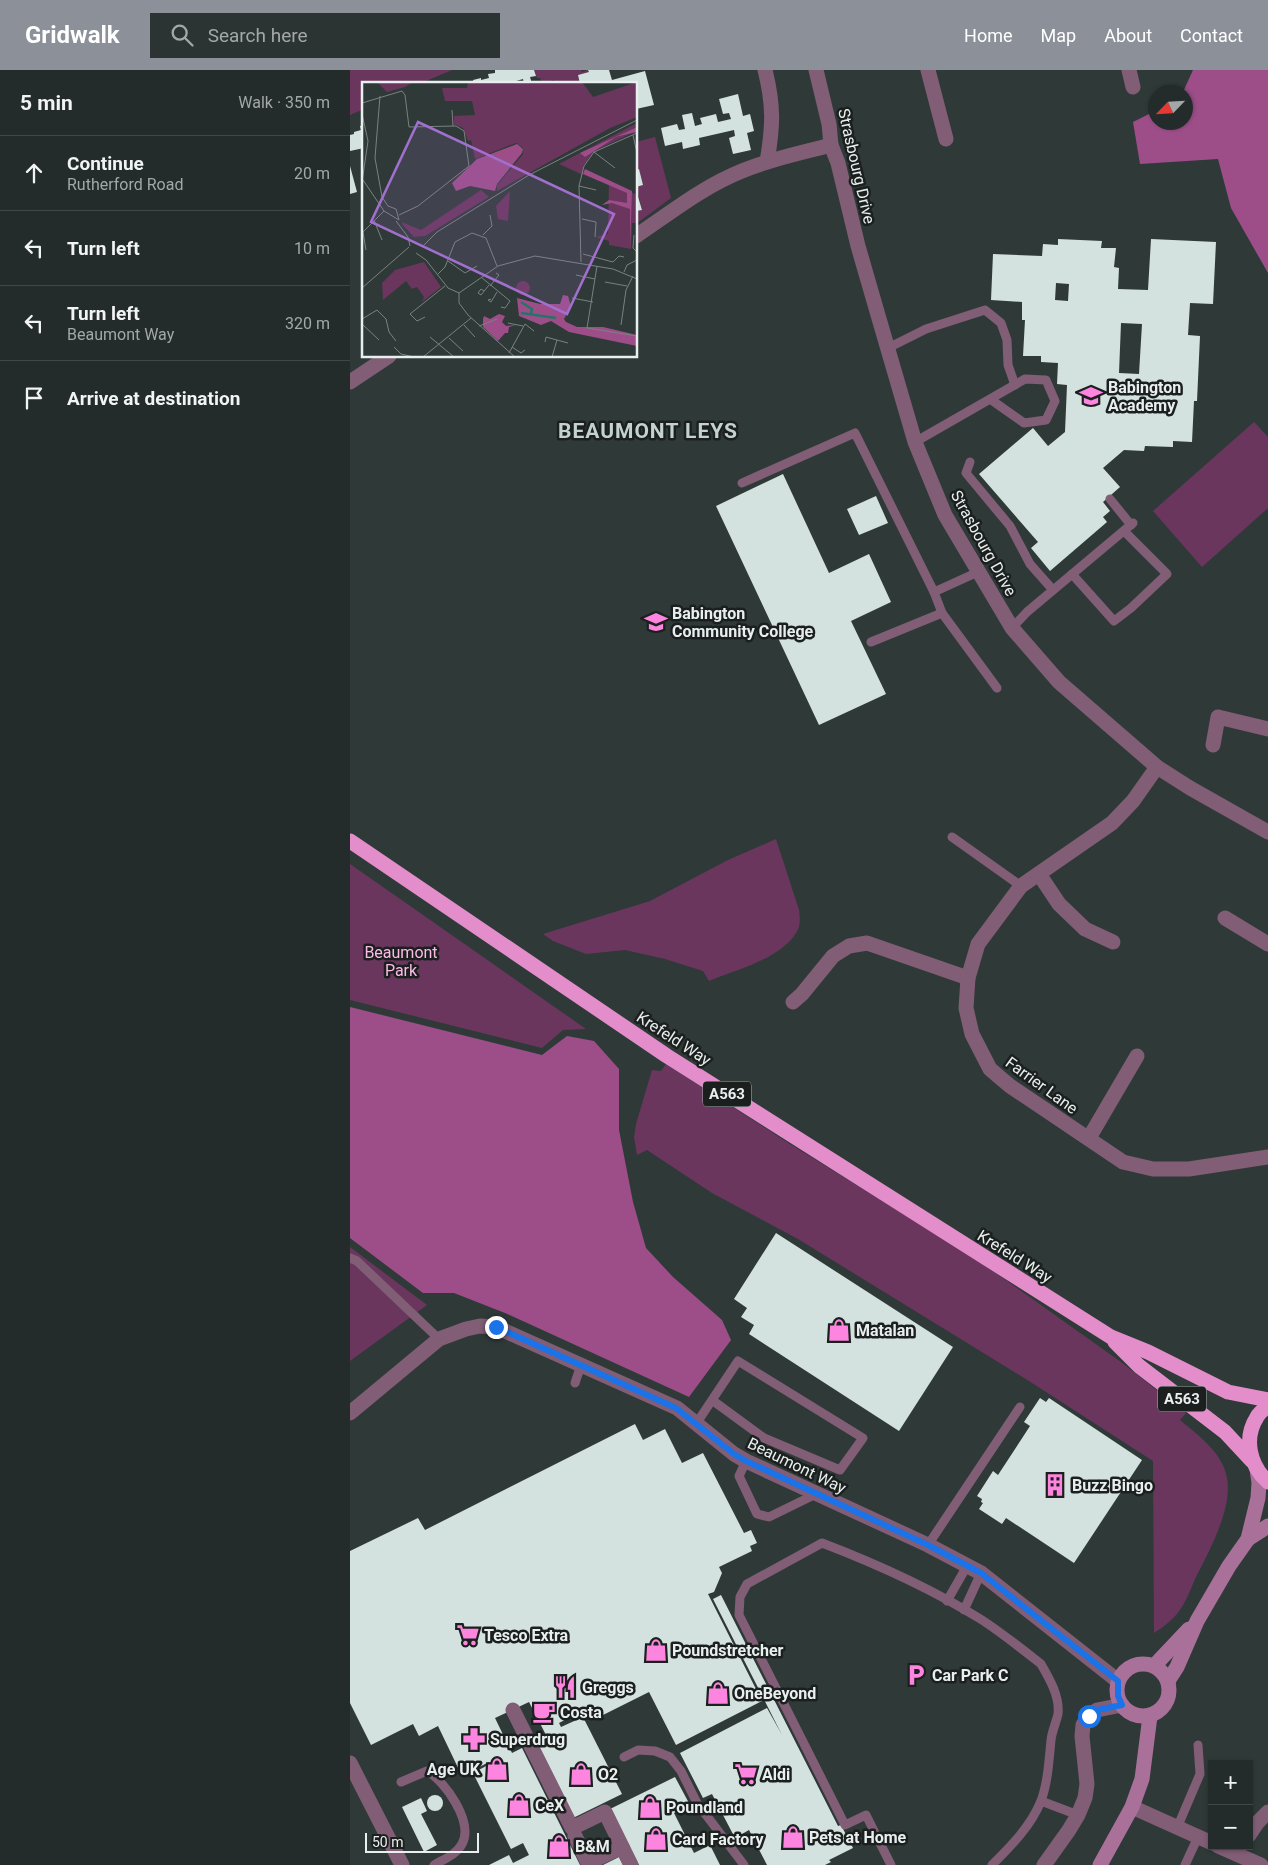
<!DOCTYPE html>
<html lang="en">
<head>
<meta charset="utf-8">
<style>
  :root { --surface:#232c2a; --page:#2b3432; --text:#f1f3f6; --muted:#a3a7a8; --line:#404847; --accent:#8c9099 }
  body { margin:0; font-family:Roboto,sans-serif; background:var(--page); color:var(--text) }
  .controls { position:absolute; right:15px; bottom:15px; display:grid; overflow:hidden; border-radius:0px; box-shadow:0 1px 4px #0004 }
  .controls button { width:45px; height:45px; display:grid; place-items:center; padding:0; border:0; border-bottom:1px solid var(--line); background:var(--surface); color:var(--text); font:25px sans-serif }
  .compass { position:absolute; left:798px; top:15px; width:45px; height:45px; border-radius:50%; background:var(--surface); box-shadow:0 1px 4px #0004; rotate:245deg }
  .scale { position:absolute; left:15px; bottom:12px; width:114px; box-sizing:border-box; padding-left:5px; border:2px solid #e8efee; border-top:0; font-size:14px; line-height:18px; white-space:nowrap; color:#e8efee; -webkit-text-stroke:4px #1b201f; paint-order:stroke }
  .stop { position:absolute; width:15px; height:15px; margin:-11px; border:4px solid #1a73e8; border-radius:50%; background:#fff }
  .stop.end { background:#1a73e8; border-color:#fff; box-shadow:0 1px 5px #0008 }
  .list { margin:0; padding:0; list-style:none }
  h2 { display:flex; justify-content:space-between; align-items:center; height:65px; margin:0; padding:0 20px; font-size:21px }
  h2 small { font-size:16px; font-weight:400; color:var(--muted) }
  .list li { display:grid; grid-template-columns:32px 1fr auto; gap:15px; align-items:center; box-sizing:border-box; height:75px; padding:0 20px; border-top:1px solid var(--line) }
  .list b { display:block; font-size:19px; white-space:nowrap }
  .list p { margin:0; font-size:16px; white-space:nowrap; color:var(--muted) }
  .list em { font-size:16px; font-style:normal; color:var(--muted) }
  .icon { flex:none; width:28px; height:28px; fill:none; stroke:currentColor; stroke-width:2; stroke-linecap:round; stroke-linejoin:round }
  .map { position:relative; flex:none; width:918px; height:1795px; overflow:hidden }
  header { display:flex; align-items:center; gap:30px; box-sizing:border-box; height:70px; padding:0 25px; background:var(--accent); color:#fff }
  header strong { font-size:24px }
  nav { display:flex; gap:28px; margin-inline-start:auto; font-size:18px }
  .search { width:350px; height:45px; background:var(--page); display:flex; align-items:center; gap:12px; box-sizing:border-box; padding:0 18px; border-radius:0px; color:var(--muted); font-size:19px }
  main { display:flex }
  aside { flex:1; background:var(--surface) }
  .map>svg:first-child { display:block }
</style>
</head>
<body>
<header>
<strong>Gridwalk</strong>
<div class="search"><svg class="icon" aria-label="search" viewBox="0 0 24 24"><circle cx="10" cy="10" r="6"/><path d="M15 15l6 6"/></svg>Search here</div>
<nav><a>Home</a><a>Map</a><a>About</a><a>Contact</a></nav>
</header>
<main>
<aside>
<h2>5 min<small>Walk · 350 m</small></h2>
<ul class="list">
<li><svg class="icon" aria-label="ahead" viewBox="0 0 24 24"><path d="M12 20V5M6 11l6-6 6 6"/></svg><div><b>Continue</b><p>Rutherford Road</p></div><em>20 m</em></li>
<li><svg class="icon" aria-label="left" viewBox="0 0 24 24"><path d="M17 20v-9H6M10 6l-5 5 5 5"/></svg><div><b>Turn left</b></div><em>10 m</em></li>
<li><svg class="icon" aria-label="left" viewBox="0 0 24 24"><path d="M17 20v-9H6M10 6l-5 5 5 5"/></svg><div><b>Turn left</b><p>Beaumont Way</p></div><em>320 m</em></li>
<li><svg class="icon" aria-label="arrive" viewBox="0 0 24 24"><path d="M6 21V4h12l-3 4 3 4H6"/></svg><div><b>Arrive at destination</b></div></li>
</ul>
</aside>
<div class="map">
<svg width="918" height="1795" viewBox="0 0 918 1795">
  <rect width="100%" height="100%" fill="#2f3a38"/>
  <g fill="#6a365d">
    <polygon points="0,0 102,0 69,14 14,14 14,39 0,45"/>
    <polygon points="184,0 231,0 232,2 238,0 239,2 228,5 230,14 205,14 204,10 192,13 190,8 187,8"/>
    <polygon points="305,67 321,128 286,154 286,141 292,139 286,117 293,115 289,99 286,100 286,72"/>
    <polygon points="904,352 918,367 918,438 852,497 803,441"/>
    <path d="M426,769L449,840C450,848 451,856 446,863C430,889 386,900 359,911L353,901L315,889L275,880L236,884L203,871L193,864L300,831L378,790Z"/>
    <polygon points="0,794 236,959 213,960 192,978 0,930"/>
    <path d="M316,994L440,1074L625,1188L771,1292L836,1343L830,1350C849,1366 873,1383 877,1408C883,1439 858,1483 845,1509C840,1521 835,1534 827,1544C821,1551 812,1558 804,1563L803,1391L679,1311L448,1169L362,1123L297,1080L287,1085L284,1067L286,1054L302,1000L311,1001Z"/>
    <polygon points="0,1177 77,1235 0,1291"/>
  </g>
  <g fill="#9d4e89">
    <polygon points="843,0 918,0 918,203 881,138 868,89 790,94 783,52 805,41 806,52 836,52 836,22 833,22"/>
    <polygon points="0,937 192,985 217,966 244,971 269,999 269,1060 283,1132 296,1178 323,1207 372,1250 381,1270 339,1327 155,1243 104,1223 73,1223 0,1168"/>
  </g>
  <g fill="#d4e2df" fill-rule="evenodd">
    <polygon points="145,0 184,0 186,6 180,7 182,14 174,14 173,9 156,14 124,14 123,10 131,8 131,10 139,8 138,4 145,3"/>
    <polygon points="238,0 259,0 262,10 295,1 304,35 286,39 286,14 230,14 228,5 239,2"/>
    <polygon points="388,24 393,46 400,44 404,61 397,63 401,80 383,84 379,68 385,66 384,60 349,68 350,75 333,79 332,72 315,76 311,58 327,54 329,60 335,59 332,45 342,43 345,56 352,54 350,48 366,44 368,52 381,49 379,43 373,44 369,29"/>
    <polygon points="14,55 14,78 0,81 0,65 4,64 4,62 11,60 10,56"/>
    <polygon points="0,96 7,122 0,124"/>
    <polygon points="289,99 293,115 286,117 286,100"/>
    <polygon points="286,120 292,140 286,141"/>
    <path d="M708,169L752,171L751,178H766L764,197L769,198L768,219L798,220L801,169L866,172L863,234L840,233L838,265L850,266L847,331H844L842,372L823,371V377L795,376L794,381L774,380L753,398L770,417L753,432L760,441L753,447L757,452L700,501L681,478L688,472L629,404L683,358L698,376L715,362L717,315L707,314L708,293L691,292V286H673L675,250H672V232L641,230L643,184L692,186L693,174L708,175ZM706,213L719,214L718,231L705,230ZM771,253L792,254L789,304L769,303Z"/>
    <polygon points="433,404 479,503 519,484 541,532 501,551 536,624 469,655 366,436"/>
    <polygon points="526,426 538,453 509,465 497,439"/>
    <polygon points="426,1163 603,1277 549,1361 399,1264 404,1255 391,1247 397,1238 384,1229"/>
    <polygon points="690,1328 696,1332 699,1328 792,1390 724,1493 656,1448 652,1454 629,1439 633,1433 631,1432 632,1429 627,1426 643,1401 648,1405 680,1356 674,1352"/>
    <polygon points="285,1354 293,1370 315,1359 332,1393 353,1383 394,1463 401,1460 407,1473 400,1476 402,1481 369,1497 372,1503 364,1522 358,1524 412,1631 326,1675 299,1622 249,1647 243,1635 209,1653 211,1657 233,1647 272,1724 223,1748 183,1671 196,1665 179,1632 145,1648 162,1683 172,1678 230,1795 139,1795 159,1785 163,1793 179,1785 173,1773 161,1779 123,1703 140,1694 139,1692 112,1706 88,1656 69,1666 63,1654 21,1675 0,1633 0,1481 68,1448 75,1460"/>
    <polygon points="371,1525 488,1756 491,1755 503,1778 479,1790 481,1792 475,1795 417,1795 399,1760 385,1768 362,1724 353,1728 330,1683 417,1638 432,1665 363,1529"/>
    <polygon points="325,1707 340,1735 324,1743 344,1783 360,1775 370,1795 289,1795 260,1739"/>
    <circle cx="85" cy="1733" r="8"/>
    <polygon points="71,1728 77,1741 71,1744 87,1775 74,1782 52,1737"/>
    <polygon points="269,1787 273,1795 253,1795"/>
  </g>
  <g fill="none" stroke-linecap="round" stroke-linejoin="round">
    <g stroke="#815d76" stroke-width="9">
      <polyline points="538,278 576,259 635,240 651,253 657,270 658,295 665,315"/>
      <polyline points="565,372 675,309 696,310 705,331 696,350 674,353 640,329"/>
      <polyline points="620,392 616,403 660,456 680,494 703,520"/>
      <polyline points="392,413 505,363 584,522"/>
      <polyline points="760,429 781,455"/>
      <polyline points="722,504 764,551 781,538 817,504 774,461"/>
      <polyline points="592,543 647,618"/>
      <polyline points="662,558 677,542 783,453"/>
      <polyline points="521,572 592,543 584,522 628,502"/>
      <polyline points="602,767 671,816"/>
      <polyline points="0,1188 7,1191 89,1269"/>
      <polyline points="225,1313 231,1295"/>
      <polyline points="346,1354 388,1291 513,1368 490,1400 414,1368 362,1330"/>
      <polyline points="396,1391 389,1406 407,1444 419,1447 466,1424"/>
      <polyline points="578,1475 670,1337"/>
      <polyline points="597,1531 617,1496"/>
      <polyline points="614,1540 631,1503"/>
      <polyline points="274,1687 288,1680 305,1681 320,1687 331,1701 347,1733 394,1795"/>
      <path d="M51,1712L77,1701C95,1711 124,1752 112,1774C106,1785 94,1789 84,1795"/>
      <polyline points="691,1731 728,1745"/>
      <polyline points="827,1758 850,1704 848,1675"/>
      <path d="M541,1795L516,1745L495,1755L389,1545L390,1527L397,1514L472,1473C527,1494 582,1519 632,1550C652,1563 672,1579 691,1594C699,1608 710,1626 708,1644C706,1653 702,1661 701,1670C699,1690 698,1712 691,1731C681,1756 661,1776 642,1795"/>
      <polyline points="835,1795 848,1767"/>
    </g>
    <g stroke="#815d76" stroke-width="15">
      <path d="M415,0C424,36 423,56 417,92"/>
      <polyline points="466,0 479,54 481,75 488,93 508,176 530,252 565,372 595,445 662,558 709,612 807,697 840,718 918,762"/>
      <polyline points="578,0 596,69"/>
      <polyline points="779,0 783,17"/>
      <path d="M286,166C320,143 354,116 392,101C420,89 451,83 481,75"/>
      <polyline points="0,312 39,286"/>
      <polyline points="863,675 868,647 918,659"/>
      <polyline points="807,697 783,731 762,753 671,816 628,874 618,908 616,938 622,964 640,999 660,1016 773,1092 803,1099 839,1099 918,1087"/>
      <polyline points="689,804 709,834 735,859 763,872"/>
      <polyline points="875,848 918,874"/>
      <polyline points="443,932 452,924 483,886 499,876 517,873 618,908"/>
      <polyline points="739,1068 787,986"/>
      <polyline points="0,1343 89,1269 116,1259 130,1256 146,1257 327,1338 384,1384 396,1391 578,1475 631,1503 768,1611"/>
      <polyline points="163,1640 222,1758 255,1742 281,1795"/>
      <polyline points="0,1693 52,1795"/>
      <polyline points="782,1737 862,1773"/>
      <polyline points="899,1765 907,1753 918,1742"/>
      <polyline points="225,1766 238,1793 272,1777"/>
      <polyline points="868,1776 911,1795"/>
      <polyline points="694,1795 719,1760 728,1745 735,1728 737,1714 732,1666 733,1655 739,1646 747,1640 772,1635"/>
    </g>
    <g stroke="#a97199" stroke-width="15">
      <polyline points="898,1469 918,1456"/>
      <circle cx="793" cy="1620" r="26"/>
      <polyline points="804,1596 839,1559"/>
      <polyline points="818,1611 827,1597 847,1551 879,1496 898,1469 908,1428 909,1413 907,1399"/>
      <polyline points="750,1795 782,1737 792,1709 800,1646"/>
    </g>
    <g stroke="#e38ecb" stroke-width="15">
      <polyline points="0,771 317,986 761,1267 798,1282 878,1322 918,1330"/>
      <polyline points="765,1272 789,1296 875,1362 902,1391"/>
      <path d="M918,1336C914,1339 909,1343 907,1347C893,1369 900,1396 918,1412"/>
    </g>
  </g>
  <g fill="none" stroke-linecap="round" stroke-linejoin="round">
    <polyline stroke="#1a73e8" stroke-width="6" points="146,1257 326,1338 384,1384 396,1391 578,1475 631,1503 768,1611 768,1626 772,1635 747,1640 739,1646"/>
  </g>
  <defs>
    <symbol id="school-bare" viewBox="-9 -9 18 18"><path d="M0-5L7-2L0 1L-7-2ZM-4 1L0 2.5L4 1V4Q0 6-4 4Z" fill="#fe85df" stroke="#1b201f" stroke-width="2.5" paint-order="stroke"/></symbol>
    <symbol id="shop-bare" viewBox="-9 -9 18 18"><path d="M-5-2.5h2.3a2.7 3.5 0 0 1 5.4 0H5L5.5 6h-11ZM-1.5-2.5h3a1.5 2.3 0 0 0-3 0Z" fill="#fe85df" stroke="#1b201f" stroke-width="2.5" paint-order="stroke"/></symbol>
    <symbol id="building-bare" viewBox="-9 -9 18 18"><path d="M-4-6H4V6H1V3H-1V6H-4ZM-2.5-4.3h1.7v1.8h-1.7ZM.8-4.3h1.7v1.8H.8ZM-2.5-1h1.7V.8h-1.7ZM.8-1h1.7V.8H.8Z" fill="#fe85df" stroke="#1b201f" stroke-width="2.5" paint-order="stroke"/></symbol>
    <symbol id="supermarket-bare" viewBox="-9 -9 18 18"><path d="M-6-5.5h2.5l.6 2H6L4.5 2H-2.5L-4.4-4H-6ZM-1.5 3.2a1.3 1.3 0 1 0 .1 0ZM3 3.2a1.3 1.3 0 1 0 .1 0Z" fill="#fe85df" stroke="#1b201f" stroke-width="2.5" paint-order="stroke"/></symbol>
    <symbol id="parking-bare" viewBox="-9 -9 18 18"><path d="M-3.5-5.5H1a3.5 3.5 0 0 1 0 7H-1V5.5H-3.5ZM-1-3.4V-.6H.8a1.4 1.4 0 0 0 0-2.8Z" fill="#fe85df" stroke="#1b201f" stroke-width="2.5" paint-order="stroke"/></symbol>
    <symbol id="restaurant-bare" viewBox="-9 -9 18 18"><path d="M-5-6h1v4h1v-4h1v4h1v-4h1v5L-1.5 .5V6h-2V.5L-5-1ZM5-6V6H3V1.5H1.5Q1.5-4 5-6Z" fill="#fe85df" stroke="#1b201f" stroke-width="2.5" paint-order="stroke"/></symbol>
    <symbol id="cafe-bare" viewBox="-9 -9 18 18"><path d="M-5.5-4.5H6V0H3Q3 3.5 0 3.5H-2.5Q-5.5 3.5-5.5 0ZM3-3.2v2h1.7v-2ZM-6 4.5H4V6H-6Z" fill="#fe85df" stroke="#1b201f" stroke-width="2.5" paint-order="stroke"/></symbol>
    <symbol id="pharmacy-bare" viewBox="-9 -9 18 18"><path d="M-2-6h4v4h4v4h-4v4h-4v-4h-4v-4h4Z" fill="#fe85df" stroke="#1b201f" stroke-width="2.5" paint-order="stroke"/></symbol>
  </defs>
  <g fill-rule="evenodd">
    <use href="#school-bare" x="725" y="310" width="32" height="32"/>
    <use href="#school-bare" x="290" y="536" width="32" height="32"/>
    <use href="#shop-bare" x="473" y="1244" width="32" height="32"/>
    <use href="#building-bare" x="689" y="1399" width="32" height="32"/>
    <use href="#supermarket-bare" x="102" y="1549" width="32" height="32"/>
    <use href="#shop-bare" x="290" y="1564" width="32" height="32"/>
    <use href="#parking-bare" x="550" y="1589" width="32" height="32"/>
    <use href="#restaurant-bare" x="199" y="1601" width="32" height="32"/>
    <use href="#shop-bare" x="352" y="1607" width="32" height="32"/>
    <use href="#cafe-bare" x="178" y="1626" width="32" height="32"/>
    <use href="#pharmacy-bare" x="108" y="1653" width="32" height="32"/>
    <use href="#shop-bare" x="131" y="1683" width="32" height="32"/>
    <use href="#shop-bare" x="215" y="1688" width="32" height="32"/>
    <use href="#supermarket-bare" x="380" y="1688" width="32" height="32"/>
    <use href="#shop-bare" x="153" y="1719" width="32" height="32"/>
    <use href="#shop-bare" x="284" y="1721" width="32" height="32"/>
    <use href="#shop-bare" x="427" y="1751" width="32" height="32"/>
    <use href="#shop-bare" x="290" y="1753" width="32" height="32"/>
    <use href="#shop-bare" x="193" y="1760" width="32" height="32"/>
  </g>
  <g text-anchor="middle" stroke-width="5" stroke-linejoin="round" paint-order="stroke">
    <g fill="#1b201f" stroke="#aab1b0" stroke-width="1">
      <rect x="353" y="1011.5" width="48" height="25" rx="4"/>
      <rect x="808" y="1316.5" width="48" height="25" rx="4"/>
    </g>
    <g font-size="15" font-weight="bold" fill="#e8efee">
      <text x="377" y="1029">A563</text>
      <text x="832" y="1334">A563</text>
    </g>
    <g font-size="16" fill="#e8efee" stroke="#1b201f">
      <text transform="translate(507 96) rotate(77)" y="6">Strasbourg Drive</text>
      <text transform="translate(634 473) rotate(61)" y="6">Strasbourg Drive</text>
      <text transform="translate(324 968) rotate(33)" y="6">Krefeld Way</text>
      <text transform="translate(692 1015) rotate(36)" y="6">Farrier Lane</text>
      <text transform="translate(665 1186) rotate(32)" y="6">Krefeld Way</text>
      <text transform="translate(447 1395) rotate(26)" y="6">Beaumont Way</text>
    </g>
    <g font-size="16" font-weight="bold" fill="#e8efee" stroke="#1b201f" text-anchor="start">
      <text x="758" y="323">Babington<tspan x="758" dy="18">Academy</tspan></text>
      <text x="322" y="549">Babington<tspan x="322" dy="18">Community College</tspan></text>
      <text x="506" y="1266">Matalan</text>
      <text x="722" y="1421">Buzz Bingo</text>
      <text x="134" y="1571">Tesco Extra</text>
      <text x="322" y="1586">Poundstretcher</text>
      <text x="582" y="1611">Car Park C</text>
      <text x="232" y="1623">Greggs</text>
      <text x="384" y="1629">OneBeyond</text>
      <text x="210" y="1648">Costa</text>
      <text x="140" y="1675">Superdrug</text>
      <text x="130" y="1705" text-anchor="end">Age UK</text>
      <text x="248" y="1710">O2</text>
      <text x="412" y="1710">Aldi</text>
      <text x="185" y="1741">CeX</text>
      <text x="316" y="1743">Poundland</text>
      <text x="459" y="1773">Pets at Home</text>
      <text x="322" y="1775">Card Factory</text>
      <text x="225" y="1782">B&amp;M</text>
    </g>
    <g font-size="16" fill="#fbbae8" stroke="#1b201f">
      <text x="51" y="888">Beaumont<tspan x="51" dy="18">Park</tspan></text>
    </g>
    <g font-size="21" font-weight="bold" letter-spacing="1" fill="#c3d1cf" stroke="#1b201f">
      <text x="298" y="368">BEAUMONT LEYS</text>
    </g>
  </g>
  <g transform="translate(12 12)">
    <rect width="275" height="275" fill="#2f3a38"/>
    <path d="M15,0H51L43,5L25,10ZM106,0H220L231,15L275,0V35L248,46L135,109V103L161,72V66L154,61L113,77L109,58L106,59L101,46L92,42V34L113,33L110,19H83L80,6H105ZM275,41V45L224,69L223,74L234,65L254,55L268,52L232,69L221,84V93L197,82ZM247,100L275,113V141H270L269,167L247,163V159L234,155L246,152ZM119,108L127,115L63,154L52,155L41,143L40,140L59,148ZM148,109L146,139L136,137L134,124ZM62,180L79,205L60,220L62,215L55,205L50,207L44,199L21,218L20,201L33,188ZM154 206a7 7 0 1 1 14 0a7 7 0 1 1-14 0Z" fill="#6a365d"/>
    <path d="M275,45V50L254,55L223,75L218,71ZM155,62L161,67L160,71L135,102L133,109L108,104L94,109L90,101L115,77ZM223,87L270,109L268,166V127L250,121L240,123L247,118L265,121V111L221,92ZM201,213L206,214L209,224L202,237L204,240L215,245H241L275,253V264L207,250L189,239L179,243L157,234L155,216L178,222H198ZM137,232L143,234L140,240L144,244L154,243L147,245L146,251H143L136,259L121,245V237L122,234L128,237Z" fill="#9d4e89"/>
    <path fill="none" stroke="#25746a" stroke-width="2.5" d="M159,220L170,227L169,232M159,231L194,236"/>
    <path fill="none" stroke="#798281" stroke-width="1" d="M18,14L13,76L20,115L26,124L34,127L37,138M0,21L40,9L43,13L47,45L94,44L102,49L107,84L56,124L37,133M90,28L91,44M0,32L6,59L0,100M271,53L275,71M232,70L253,86M1,98L22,129L37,138M217,104L234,108M220,137L234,140L233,155M12,138L20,158M34,139L46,155L48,164M121,153L130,144L128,133M272,153L271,166L275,170M60,165L75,150L167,93L275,38M4,168L1,150L22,129M54,171L64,178L86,206L97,211L136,184L173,174L251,187L275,197M221,172L251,180L257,174L262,175M86,179L103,191L115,184M219,180L217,104L222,84L232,70L275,51M235,184L225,246L275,254M262,190L265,183L275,178M75,193L83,185L93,160L110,151L124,156L135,184M214,193L233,197M119,195L148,219L143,226L139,225M243,200L265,204M128,204L137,193L134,191M0,206L47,165M122,209L119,207L116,211L119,213L127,203M97,211V221L106,233L153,275M210,216L231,220M129,217L126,218L129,220L135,210M63,235L55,239L48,232L83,204M0,237L15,228L24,237L27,250L34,259M146,241L161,244M0,242L17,258M102,243L113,255M259,243L264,208L271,194M117,244L135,237M68,255L92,275M87,256L101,269M183,260L184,255L195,258M32,265L39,272L52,275M150,265L159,271L163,268M147,271L163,242L172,249M61,275L109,236M190,275L195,258L206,261"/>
    <path fill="#a170cf" fill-opacity="0.15" stroke="#a170cf" stroke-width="2.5" d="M56,40L252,132L205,232L9,140Z"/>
    <rect width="275" height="275" fill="none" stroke="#e8efee" stroke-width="2.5"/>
  </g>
</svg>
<div class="controls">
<button>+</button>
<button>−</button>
</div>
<svg class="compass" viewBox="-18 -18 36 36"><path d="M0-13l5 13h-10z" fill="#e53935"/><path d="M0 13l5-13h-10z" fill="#a3a7a8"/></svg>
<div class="scale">50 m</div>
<div class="stop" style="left:739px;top:1646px"></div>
<div class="stop end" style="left:146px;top:1257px"></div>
</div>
</main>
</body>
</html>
